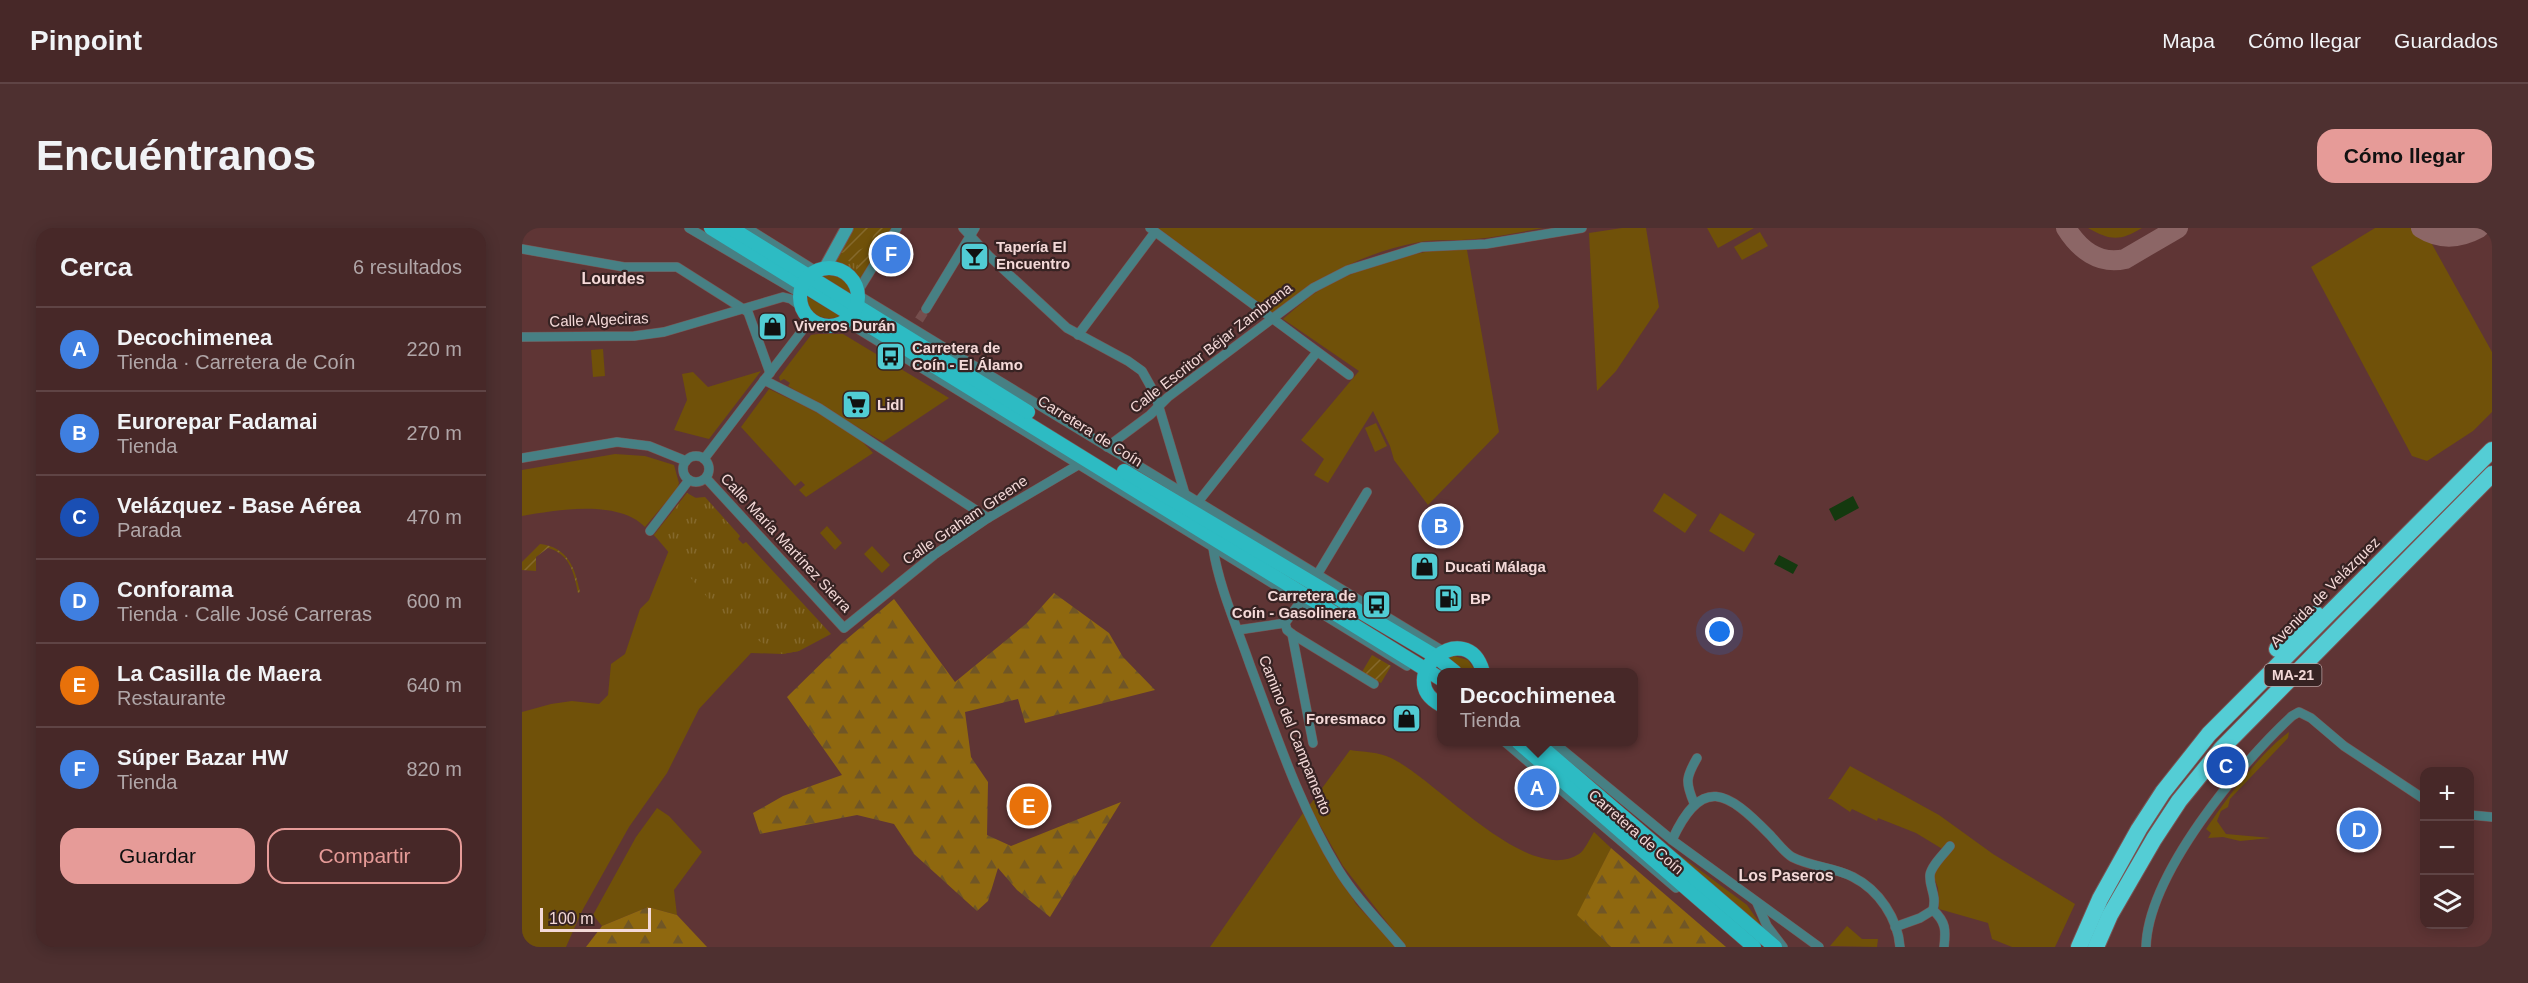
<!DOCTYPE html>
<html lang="es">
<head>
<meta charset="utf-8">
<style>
  :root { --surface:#472828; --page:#4e3030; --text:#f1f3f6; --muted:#b0a6a8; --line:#5f4445; --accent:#e69b98 }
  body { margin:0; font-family:Helvetica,sans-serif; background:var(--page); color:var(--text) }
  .controls { position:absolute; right:18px; bottom:18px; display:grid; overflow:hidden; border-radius:12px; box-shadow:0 3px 15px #0003 }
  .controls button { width:54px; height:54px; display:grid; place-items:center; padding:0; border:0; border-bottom:2px solid var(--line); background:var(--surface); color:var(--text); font:30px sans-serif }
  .scale { position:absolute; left:18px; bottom:15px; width:111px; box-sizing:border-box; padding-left:6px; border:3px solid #f4d9d8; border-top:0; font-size:16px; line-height:21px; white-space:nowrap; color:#f4d9d8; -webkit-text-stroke:4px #372323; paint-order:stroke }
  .you { position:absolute; left:1198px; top:404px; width:21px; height:21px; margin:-15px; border:4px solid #fff; border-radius:50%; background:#1a73e8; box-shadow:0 0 0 9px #1a73e833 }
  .badge { display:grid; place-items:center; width:39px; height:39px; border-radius:50%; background:var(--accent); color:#fff; font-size:20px; font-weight:700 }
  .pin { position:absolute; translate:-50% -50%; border:3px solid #fff; box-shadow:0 2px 6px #0006 }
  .popup { position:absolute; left:915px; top:440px; width:201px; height:78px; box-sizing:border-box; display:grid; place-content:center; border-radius:12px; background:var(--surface); filter:drop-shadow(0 2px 4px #0005); font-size:20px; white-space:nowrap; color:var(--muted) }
  .popup b { font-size:22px; color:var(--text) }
  .popup::after { content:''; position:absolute; left:50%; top:100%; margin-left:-12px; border:12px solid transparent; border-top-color:var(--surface) }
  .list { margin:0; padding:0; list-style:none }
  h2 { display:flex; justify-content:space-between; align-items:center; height:78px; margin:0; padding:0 24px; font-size:26px }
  h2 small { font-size:20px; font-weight:400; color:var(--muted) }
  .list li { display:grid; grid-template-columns:39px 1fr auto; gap:18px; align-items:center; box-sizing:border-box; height:84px; padding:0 24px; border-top:2px solid var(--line) }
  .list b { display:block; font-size:22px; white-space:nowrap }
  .list p { margin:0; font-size:20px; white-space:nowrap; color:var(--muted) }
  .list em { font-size:20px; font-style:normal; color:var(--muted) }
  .actions { display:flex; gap:12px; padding:18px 24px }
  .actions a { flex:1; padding:14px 0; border:2px solid var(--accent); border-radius:18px; text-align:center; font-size:21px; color:var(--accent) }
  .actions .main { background:var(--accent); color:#111 }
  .icon { flex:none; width:33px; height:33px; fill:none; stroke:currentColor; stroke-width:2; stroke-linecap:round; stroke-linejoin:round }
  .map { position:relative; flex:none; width:1970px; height:719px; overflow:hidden; border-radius:18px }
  header { display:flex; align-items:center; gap:36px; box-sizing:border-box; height:84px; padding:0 30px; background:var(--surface); border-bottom:2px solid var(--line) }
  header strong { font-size:28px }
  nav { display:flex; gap:33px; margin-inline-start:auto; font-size:21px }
  .intro { display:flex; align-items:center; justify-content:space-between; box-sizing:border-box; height:144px; padding:0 36px }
  h1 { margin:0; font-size:42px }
  .button { padding:15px 27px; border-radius:18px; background:var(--accent); color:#111; font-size:21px; font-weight:700 }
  main { display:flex; gap:36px; padding:0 36px }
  aside { flex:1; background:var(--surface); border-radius:18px; box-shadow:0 3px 15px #0003 }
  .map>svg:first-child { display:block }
</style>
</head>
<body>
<header>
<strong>Pinpoint</strong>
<nav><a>Mapa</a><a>Cómo llegar</a><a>Guardados</a></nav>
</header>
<div class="intro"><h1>Encuéntranos</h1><a class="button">Cómo llegar</a></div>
<main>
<aside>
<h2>Cerca<small>6 resultados</small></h2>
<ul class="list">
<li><span class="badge" style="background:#3f7fe0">A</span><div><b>Decochimenea</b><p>Tienda · Carretera de Coín</p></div><em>220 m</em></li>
<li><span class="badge" style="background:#3f7fe0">B</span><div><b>Eurorepar Fadamai</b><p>Tienda</p></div><em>270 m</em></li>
<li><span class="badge" style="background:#1a4fb4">C</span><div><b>Velázquez - Base Aérea</b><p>Parada</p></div><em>470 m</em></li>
<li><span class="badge" style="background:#3f7fe0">D</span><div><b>Conforama</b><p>Tienda · Calle José Carreras</p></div><em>600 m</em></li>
<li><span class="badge" style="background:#e8710a">E</span><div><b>La Casilla de Maera</b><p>Restaurante</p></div><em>640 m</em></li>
<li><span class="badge" style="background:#3f7fe0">F</span><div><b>Súper Bazar HW</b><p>Tienda</p></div><em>820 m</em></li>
</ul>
<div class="actions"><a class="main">Guardar</a><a>Compartir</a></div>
</aside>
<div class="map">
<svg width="1970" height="719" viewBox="0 0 1970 719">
  <defs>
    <pattern id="forest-firs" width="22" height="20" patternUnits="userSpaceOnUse" patternTransform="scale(1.5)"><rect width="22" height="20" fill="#8f680f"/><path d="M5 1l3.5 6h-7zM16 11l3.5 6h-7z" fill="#705626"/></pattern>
    <pattern id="park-tufts" width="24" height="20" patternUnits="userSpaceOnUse" patternTransform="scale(1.5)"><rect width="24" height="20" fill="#705109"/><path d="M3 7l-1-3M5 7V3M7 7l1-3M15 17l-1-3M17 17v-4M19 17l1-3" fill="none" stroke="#85692c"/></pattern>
    <pattern id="garden-furrows" width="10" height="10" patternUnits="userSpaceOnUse" patternTransform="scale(1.5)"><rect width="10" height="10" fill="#705109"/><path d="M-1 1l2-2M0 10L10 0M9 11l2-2" fill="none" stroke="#85692c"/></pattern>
  </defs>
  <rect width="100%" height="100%" fill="#5f3535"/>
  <g fill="#705109">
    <path d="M636,0H1021C999,4 976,9 953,11C935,13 917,11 898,14C838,25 798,50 750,85Z"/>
    <polygon points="1100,0 1124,0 1137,79 1094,143 1075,163 1067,5"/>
    <polygon points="1185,0 1232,0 1196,20"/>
    <path d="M1566,0H1620C1598,13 1589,13 1566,0Z"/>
    <polygon points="1853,0 1901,0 1970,124 1970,184 1951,203 1905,233 1890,228 1789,39"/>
    <polygon points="1238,4 1246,18 1220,32 1212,19"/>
    <path d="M924,21L945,22L977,204L906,277L872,232L868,218L851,183L806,255L792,247L802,231L779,212L837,143L761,91C771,83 782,72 793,65C823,44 888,24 924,21Z"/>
    <path d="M305,45C319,46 328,55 329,69L295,49Z"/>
    <path d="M283,67L318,88C301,95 284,85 283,67Z"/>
    <polygon points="296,106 321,106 427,170 361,214 266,158 268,155 262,151 258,153 257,149 289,107"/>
    <polygon points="81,121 83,148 71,149 69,122"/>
    <polygon points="239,143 187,211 152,202 165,172 160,146 171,144 186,159"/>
    <path d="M247,161C280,177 328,197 351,225L284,269L277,262L283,257L279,253L273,258L219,199Z"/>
    <polygon points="854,195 865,218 853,224 843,200"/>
    <path d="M93,226L123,228L152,237L157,255L155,261L123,299C96,271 34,282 0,288V242Z"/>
    <polygon points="165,265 174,270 277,423 260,426 229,425 177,481 145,545 107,599 60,683 44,719 0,719 0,484 29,476 50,473 77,476 86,467 89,436 103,426 118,381 127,372 147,322 132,307"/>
    <polygon points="1142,265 1175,287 1163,305 1131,283"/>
    <polygon points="1198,285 1233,306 1222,324 1187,303"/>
    <polygon points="305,298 320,315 313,322 298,305"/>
    <polygon points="350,318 368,337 360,345 342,326"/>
    <polygon points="932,428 946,432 954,444 941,444 922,430"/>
    <path d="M1767,504L1766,510L1708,571L1706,579L1699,583L1695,593L1704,606L1749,610L1718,613L1701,609L1686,610L1689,605L1684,601C1704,571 1738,525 1767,504Z"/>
    <path d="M828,522C841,524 857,524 869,530C913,550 1006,659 1057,626C1063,622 1068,610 1072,604L1089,620L1056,687L1089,719H884L821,638L787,578Z"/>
    <polygon points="1328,538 1417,587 1471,626 1553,676 1533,719 1490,719 1470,711 1466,695 1417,681 1416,660 1411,647 1422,622 1394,605 1356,590 1355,593 1330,581 1328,584 1309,571 1306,571"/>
    <polygon points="135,580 147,588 180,624 152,662 155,687 126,679 80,698 71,687 114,609"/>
    <polygon points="781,585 834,676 874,719 688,719"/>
    <polygon points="1136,611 1225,677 1241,700 1240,701"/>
    <polygon points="1325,698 1340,711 1356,711 1355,719 1308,718"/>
  </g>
  <g fill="url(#forest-firs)">
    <polygon points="532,365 587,405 601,429 633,462 503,495 496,471 443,484 449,529 466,554 465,607 489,618 599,574 528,689 495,662 476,640 466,673 455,683 392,626 372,596 335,587 238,606 231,585 261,568 320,547 265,469 319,416 372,371 433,454 505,395"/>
    <polygon points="1089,620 1204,719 1089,719 1055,687"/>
    <polygon points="126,679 155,687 185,719 64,719 80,698"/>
  </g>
  <g fill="url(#park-tufts)">
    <polygon points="330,0 369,0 338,51 329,40 310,31"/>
    <polygon points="165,265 172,270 183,269 218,308 216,311 221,316 224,314 309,406 277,423 260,426 223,405 191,376 132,307"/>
  </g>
  <g fill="url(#garden-furrows)">
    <path d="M330,0H351C347,16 329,24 314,26Z"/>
    <polygon points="354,0 369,0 340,47 334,41 336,37 319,30 348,17"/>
    <path d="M18,316C46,319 53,340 58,364L56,365C52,345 48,326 26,320L14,329V343L0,342V334Z"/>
    <polygon points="850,427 869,438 859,455 840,444"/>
  </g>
  <g fill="#14390f">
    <polygon points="1331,268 1337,280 1313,293 1307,281"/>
    <polygon points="1257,327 1276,337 1271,346 1252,336"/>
  </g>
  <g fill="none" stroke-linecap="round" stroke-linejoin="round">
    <g stroke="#8c6666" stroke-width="20">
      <path d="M1544,0C1557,21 1577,37 1603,31L1656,0"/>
      <path d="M1899,0C1918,12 1937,11 1957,0"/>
    </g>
    <polyline stroke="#754e4d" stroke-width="9" stroke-dasharray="9 4.5" stroke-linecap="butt" points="397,92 404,81"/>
    <defs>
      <g id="street">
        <polyline points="167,0 278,65"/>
        <polyline points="225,0 294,43"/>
        <polyline points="441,0 467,28 545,100 606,133 620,143 633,166 663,266"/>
        <polyline points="628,0 827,147"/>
        <polyline points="0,21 102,39 155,39 226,84 248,145"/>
        <polyline points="336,63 375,0"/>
        <polyline points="336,67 921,423"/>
        <polyline points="404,81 453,0"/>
        <polyline points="323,93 885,438"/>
        <polyline points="556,107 633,4"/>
        <polyline points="0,109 112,108 142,104 261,69 269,71 280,79"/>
        <polyline points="242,152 297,180 466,290"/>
        <polyline points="585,219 628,187 646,169 791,60 826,42 900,19 964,16 1060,0"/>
        <circle cx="174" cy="241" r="13"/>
        <polyline points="0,230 95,214 127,218 164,233"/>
        <polyline points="182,231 289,91"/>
        <polyline points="184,250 322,400 412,327 466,290 556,237"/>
        <polyline points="676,274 795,124"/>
        <polyline points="128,303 167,252"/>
        <path d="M691,320C697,359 715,399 728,437C754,506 777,577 816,641C834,670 857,693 879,719"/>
        <polyline points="795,347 845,264"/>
        <polyline points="763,395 765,402 770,406 852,456"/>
        <polyline points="716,402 763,395 779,373"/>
        <polyline points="770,406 791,515"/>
        <polyline points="983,514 1154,660"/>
        <polyline points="1031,514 1150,612 1297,719"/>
        <path d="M1172,575C1163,554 1164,549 1175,530"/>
        <polyline points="1948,587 1970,589"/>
        <path d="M1150,612C1180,547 1205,563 1247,606C1254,613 1262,624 1270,629C1289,639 1312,639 1331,649C1357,662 1376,691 1378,719"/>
        <polyline points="1235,675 1245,698 1261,719"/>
        <polyline points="1373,699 1398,690 1411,682"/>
        <path d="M1422,719C1424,702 1424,694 1411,682C1415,666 1407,660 1408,647C1409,638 1422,626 1428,618"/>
        <path d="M1624,719C1626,646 1718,536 1770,488L1777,484L1789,490L1822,518L1902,571"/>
      </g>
      <polyline id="secondary" points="303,40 325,0"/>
      <g id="primary">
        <polyline points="189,0 919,451"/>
        <polyline points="209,0 506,184"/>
        <circle cx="307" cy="69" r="29"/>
        <polyline points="602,243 913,428 933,444"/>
        <path d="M919,477C868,450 945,386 961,444"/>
        <polyline points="996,514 1232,719"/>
        <polyline points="1014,514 1253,719"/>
      </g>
      <g id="highway">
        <polyline points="1755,421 1794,386"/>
        <polyline points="1557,719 1578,671 1617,601 1641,564 1687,506 1970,222"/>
        <polyline points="1574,719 1588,687 1632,611 1657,573 1700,520 1970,246"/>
      </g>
    </defs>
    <use href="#street" stroke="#7a5352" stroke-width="10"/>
    <use href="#secondary" stroke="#7a5352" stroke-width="14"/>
    <use href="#primary" stroke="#7a5352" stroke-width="15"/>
    <use href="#highway" stroke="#7a5352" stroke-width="18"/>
    <use href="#street" stroke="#478084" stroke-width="9"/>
    <use href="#secondary" stroke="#3ea1a8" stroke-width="12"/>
    <use href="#primary" stroke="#2dbbc3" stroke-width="14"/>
    <use href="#highway" stroke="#54cdd5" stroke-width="16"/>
  </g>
  <defs>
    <symbol id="bar-square" viewBox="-11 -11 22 22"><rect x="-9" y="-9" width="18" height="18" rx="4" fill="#51ccd4" stroke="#372323"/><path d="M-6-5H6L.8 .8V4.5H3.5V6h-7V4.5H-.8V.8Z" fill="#111"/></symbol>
    <symbol id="shop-square" viewBox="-11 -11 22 22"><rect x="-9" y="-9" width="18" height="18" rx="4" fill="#51ccd4" stroke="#372323"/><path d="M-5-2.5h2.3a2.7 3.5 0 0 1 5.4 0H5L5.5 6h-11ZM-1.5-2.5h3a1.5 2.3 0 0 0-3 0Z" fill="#111"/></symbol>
    <symbol id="bus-square" viewBox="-11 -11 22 22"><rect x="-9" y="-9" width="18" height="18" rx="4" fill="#51ccd4" stroke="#372323"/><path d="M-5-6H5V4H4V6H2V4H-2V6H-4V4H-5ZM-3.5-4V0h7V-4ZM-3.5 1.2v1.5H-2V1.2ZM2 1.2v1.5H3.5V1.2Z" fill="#111"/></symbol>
    <symbol id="supermarket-square" viewBox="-11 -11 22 22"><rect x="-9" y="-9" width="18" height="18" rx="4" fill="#51ccd4" stroke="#372323"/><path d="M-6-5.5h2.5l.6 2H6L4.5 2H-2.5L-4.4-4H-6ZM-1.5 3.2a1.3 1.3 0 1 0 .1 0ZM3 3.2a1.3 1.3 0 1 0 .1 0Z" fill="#111"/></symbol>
    <symbol id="fuel-square" viewBox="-11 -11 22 22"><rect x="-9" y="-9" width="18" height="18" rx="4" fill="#51ccd4" stroke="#372323"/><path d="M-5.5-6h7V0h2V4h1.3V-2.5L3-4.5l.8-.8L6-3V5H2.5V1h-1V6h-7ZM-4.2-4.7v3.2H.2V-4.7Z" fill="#111"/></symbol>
  </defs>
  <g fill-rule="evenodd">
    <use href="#bar-square" x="436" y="12" width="33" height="33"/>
    <use href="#shop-square" x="234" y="82" width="33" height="33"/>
    <use href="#bus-square" x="352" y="112" width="33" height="33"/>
    <use href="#supermarket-square" x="318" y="160" width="33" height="33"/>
    <use href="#shop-square" x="886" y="322" width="33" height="33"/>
    <use href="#fuel-square" x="910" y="354" width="33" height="33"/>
    <use href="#bus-square" x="838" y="360" width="33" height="33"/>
    <use href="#shop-square" x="868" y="474" width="33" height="33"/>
  </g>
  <g text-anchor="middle" stroke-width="4.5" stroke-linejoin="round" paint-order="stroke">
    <rect fill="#372323" stroke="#bba2a2" stroke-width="1.5" x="1742.5" y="436" width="57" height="22" rx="4.5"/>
    <g font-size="14" font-weight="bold" fill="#f4d9d8">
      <text x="1771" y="452">MA-21</text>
    </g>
    <g font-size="15" font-weight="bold" fill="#f4d9d8" stroke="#372323" text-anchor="start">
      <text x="474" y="24">Tapería El<tspan x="474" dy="17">Encuentro</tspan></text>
      <text x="272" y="103">Viveros Durán</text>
      <text x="390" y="125">Carretera de<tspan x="390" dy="17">Coín - El Álamo</tspan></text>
      <text x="355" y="182">Lidl</text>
      <text x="923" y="344">Ducati Málaga</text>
      <text x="834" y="373" text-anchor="end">Carretera de<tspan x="834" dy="17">Coín - Gasolinera</tspan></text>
      <text x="948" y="376">BP</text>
      <text x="864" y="496" text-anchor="end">Foresmaco</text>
    </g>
    <g font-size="15" fill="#f4d9d8" stroke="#372323">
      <text transform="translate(77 92) rotate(-2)" y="5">Calle Algeciras</text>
      <text transform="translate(689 120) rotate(-38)" y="5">Calle Escritor Béjar Zambrana</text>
      <text transform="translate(568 203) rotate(32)" y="5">Carretera de Coín</text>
      <text transform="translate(443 292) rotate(-34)" y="5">Calle Graham Greene</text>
      <text transform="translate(264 315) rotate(47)" y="5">Calle María Martínez Sierra</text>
      <text transform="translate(1803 364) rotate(-45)" y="5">Avenida de Velázquez</text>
      <text transform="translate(773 507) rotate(68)" y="5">Camino del Campamento</text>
      <text transform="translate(1114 604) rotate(41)" y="5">Carretera de Coín</text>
    </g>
    <g font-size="16" font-weight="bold" fill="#f4d9d8" stroke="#372323">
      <text x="91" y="56">Lourdes</text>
      <text x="1264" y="653">Los Paseros</text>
    </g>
  </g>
</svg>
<div class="controls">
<button>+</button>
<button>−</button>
<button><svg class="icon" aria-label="layers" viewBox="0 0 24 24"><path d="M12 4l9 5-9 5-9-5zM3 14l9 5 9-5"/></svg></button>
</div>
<div class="scale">100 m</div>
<div class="you"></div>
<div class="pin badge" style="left:1015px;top:560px;background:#3f7fe0">A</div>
<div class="popup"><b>Decochimenea</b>Tienda</div>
<div class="pin badge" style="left:919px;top:298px;background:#3f7fe0">B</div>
<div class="pin badge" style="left:1704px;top:538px;background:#1a4fb4">C</div>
<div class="pin badge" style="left:1837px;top:602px;background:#3f7fe0">D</div>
<div class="pin badge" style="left:507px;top:578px;background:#e8710a">E</div>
<div class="pin badge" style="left:369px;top:26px;background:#3f7fe0">F</div>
</div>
</main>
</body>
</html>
